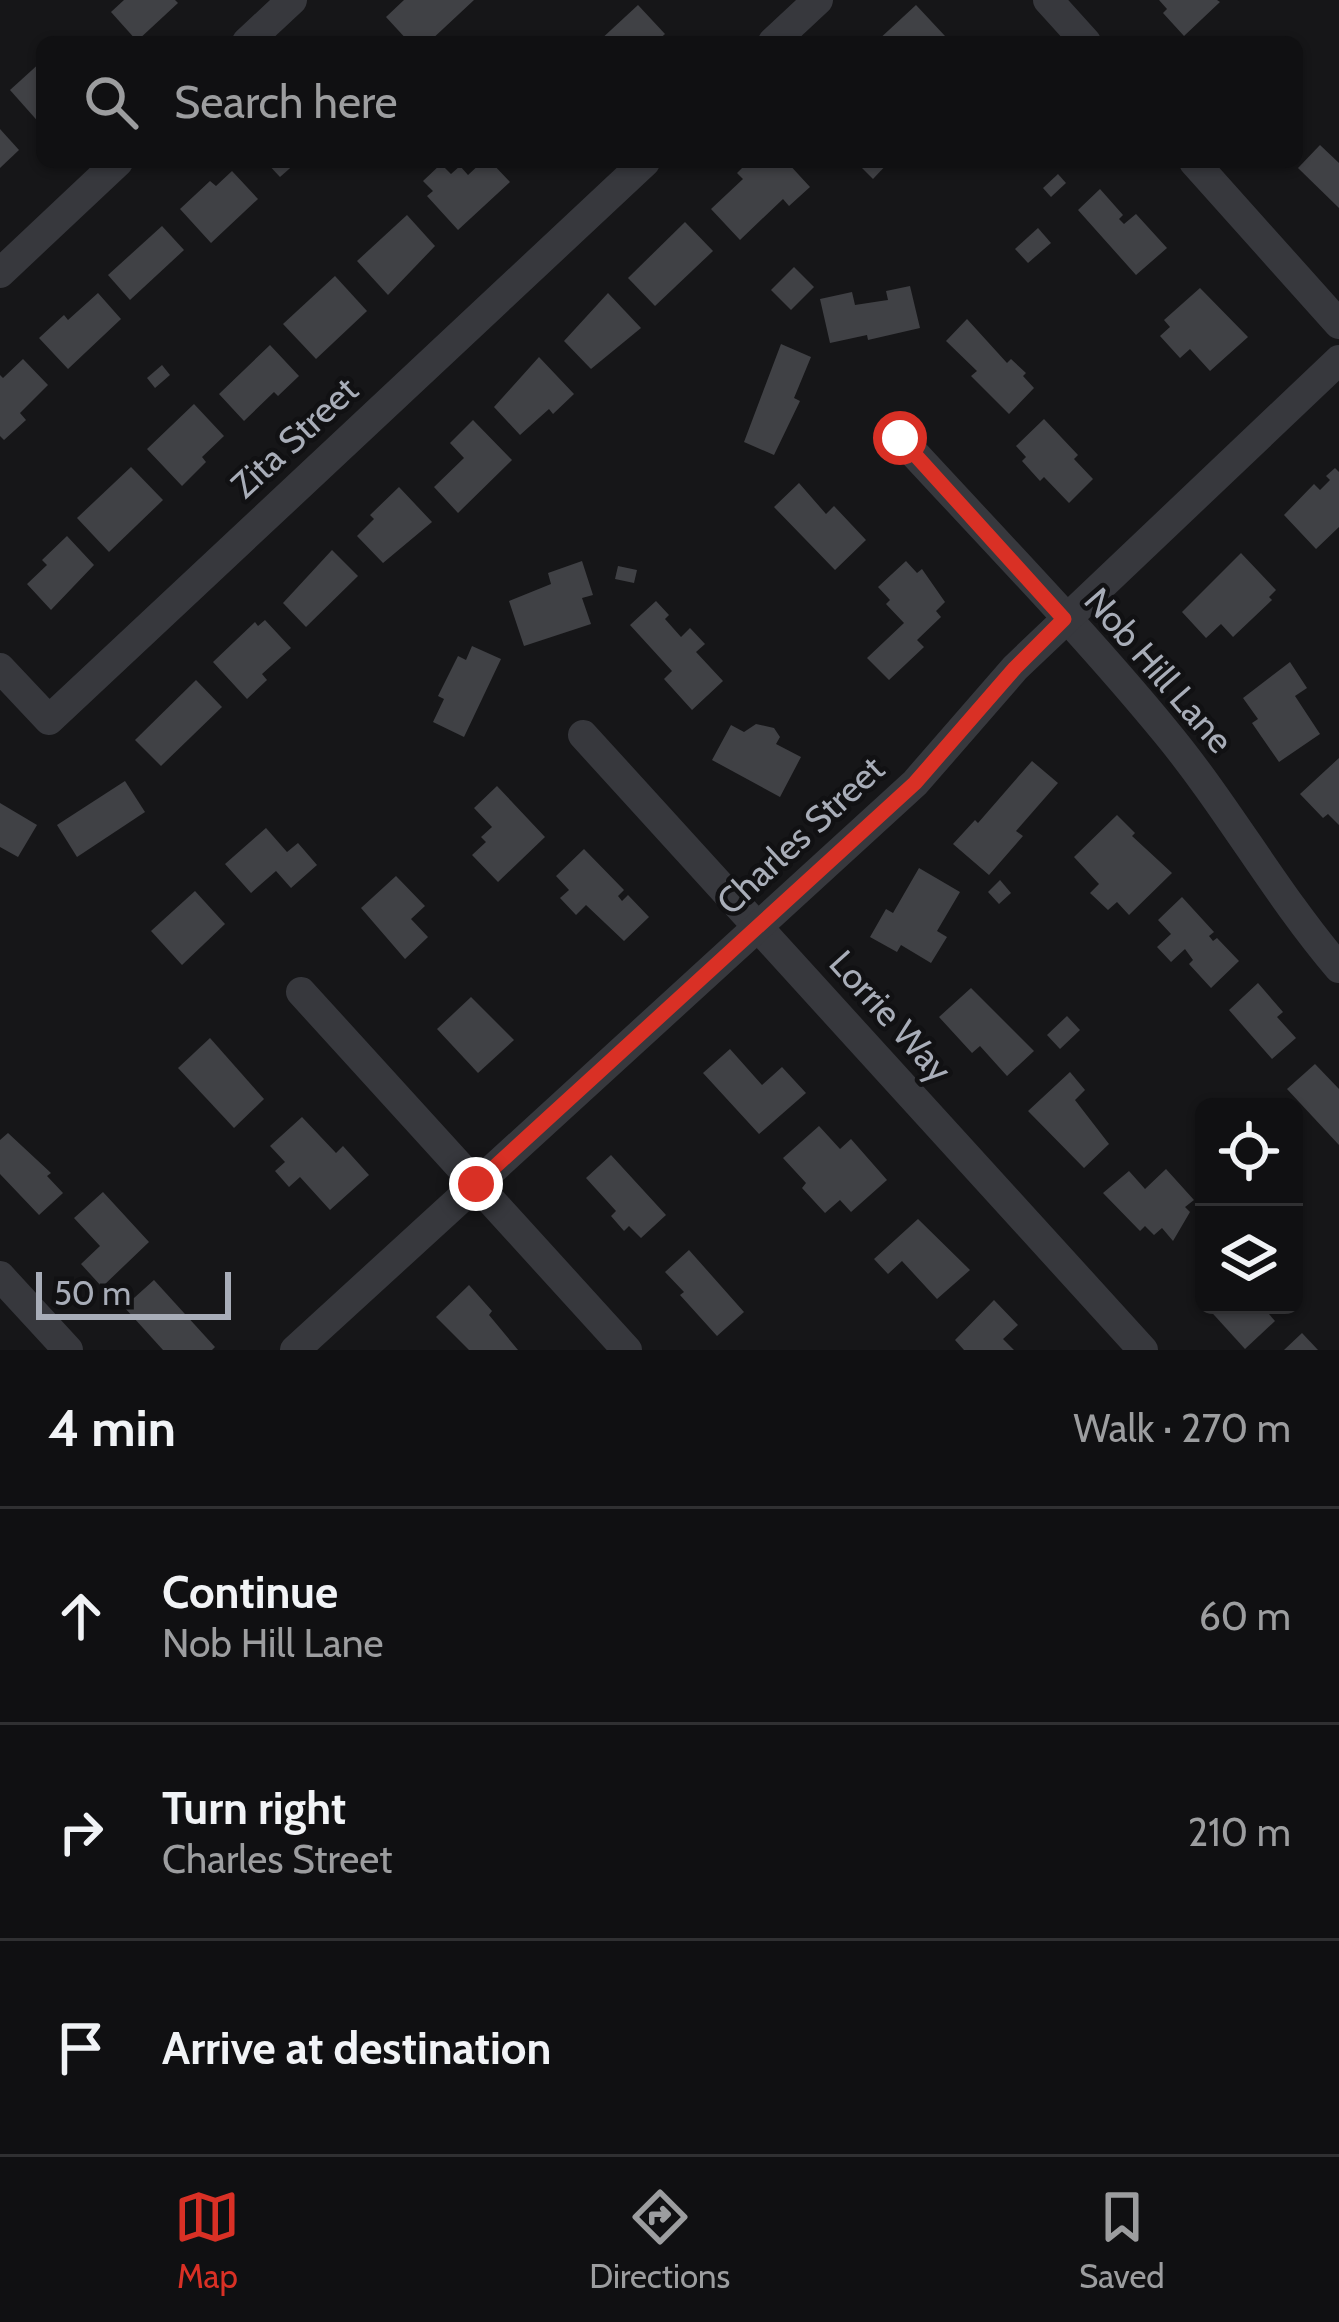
<!DOCTYPE html>
<html lang="en">
<head>
<meta charset="utf-8">
<style>
  :root { --surface:#101012; --page:#19191b; --text:#f1f3f6; --muted:#9c9d9f; --line:#303032; --accent:#d93025 }
  body { margin:0; font-family:Cabin,sans-serif; background:var(--page); color:var(--text) }
  .controls { position:absolute; right:36px; bottom:36px; display:grid; overflow:hidden; border-radius:18px; box-shadow:0 3px 9px #0004 }
  .controls button { width:108px; height:108px; display:grid; place-items:center; padding:0; border:0; border-bottom:3px solid var(--line); background:var(--surface); color:var(--text); font:60px sans-serif }
  .scale { position:absolute; left:36px; bottom:30px; width:195px; box-sizing:border-box; padding-left:12px; border:6px solid #a8adb8; border-top:0; font-size:33px; line-height:42px; white-space:nowrap; color:#a8adb8; -webkit-text-stroke:9px #111113; paint-order:stroke }
  .stop { position:absolute; width:36px; height:36px; margin:-27px; border:9px solid #d93025; border-radius:50%; background:#fff }
  .stop.end { background:#d93025; border-color:#fff; box-shadow:0 3px 12px #0008 }
  .list { margin:0; padding:0; list-style:none }
  h2 { display:flex; justify-content:space-between; align-items:center; height:156px; margin:0; padding:0 48px; font-size:51px }
  h2 small { font-size:39px; font-weight:400; color:var(--muted) }
  .list li { display:grid; grid-template-columns:78px 1fr auto; gap:36px; align-items:center; box-sizing:border-box; height:216px; padding:0 48px; border-top:3px solid var(--line) }
  .list b { display:block; font-size:45px; white-space:nowrap }
  .list p { margin:0; font-size:39px; white-space:nowrap; color:var(--muted) }
  .list em { font-size:39px; font-style:normal; color:var(--muted) }
  .icon { flex:none; width:66px; height:66px; fill:none; stroke:currentColor; stroke-width:2; stroke-linecap:round; stroke-linejoin:round }
  .map { position:relative; flex:none; width:1339px; height:1350px; overflow:hidden }
  .search { position:absolute; background:var(--surface); box-shadow:0 3px 9px #0004; left:36px; right:36px; top:36px; height:132px; display:flex; align-items:center; gap:30px; box-sizing:border-box; padding:0 42px; border-radius:18px; color:var(--muted); font-size:45px }
  .sheet { height:804px; background:var(--surface) }
  nav { display:flex; justify-content:space-around; align-items:center; box-sizing:border-box; height:168px; border-top:3px solid var(--line); background:var(--surface); font-size:33px; color:var(--muted) }
  nav a { display:grid; justify-items:center; gap:6px }
  nav .on { color:var(--accent) }
  .map>svg:first-child { display:block }
</style>
</head>
<body>
<div class="map">
<svg width="1339" height="1350" viewBox="0 0 1339 1350">
  <rect width="100%" height="100%" fill="#161618"/>
  <g fill="#404145">
    <polygon points="124,0 175,0 178,3 137,41 111,12"/>
    <polygon points="404,0 474,0 429,42 409,42 386,17"/>
    <polygon points="1159,0 1217,0 1220,2 1184,36 1163,13 1167,9"/>
    <polygon points="638,5 665,34 656,42 598,42"/>
    <polygon points="916,5 945,36 939,42 876,42"/>
    <polygon points="42,61 42,126 10,90"/>
    <polygon points="0,129 19,150 0,168"/>
    <polygon points="1320,145 1339,163 1339,208 1298,168"/>
    <polygon points="266,162 297,162 280,177"/>
    <polygon points="482,162 491,162 510,182 458,230 427,196 433,191 423,181 441,164 451,174 460,166 468,175"/>
    <polygon points="748,162 787,162 810,187 789,206 783,199 740,240 711,209 743,179 737,173"/>
    <polygon points="856,162 889,162 873,179"/>
    <polygon points="232,171 258,199 211,243 180,209 210,181 216,186"/>
    <polygon points="1058,174 1066,183 1051,197 1043,188"/>
    <polygon points="1100,189 1123,215 1119,219 1124,224 1136,214 1167,248 1136,275 1078,210"/>
    <polygon points="407,215 435,246 388,295 357,261"/>
    <polygon points="685,222 713,251 655,306 628,278"/>
    <polygon points="162,226 184,250 130,300 108,275"/>
    <polygon points="1038,228 1051,243 1028,263 1015,249"/>
    <polygon points="794,267 814,287 791,310 771,290"/>
    <polygon points="335,276 367,311 316,359 283,324"/>
    <polygon points="910,286 920,328 868,340 867,335 830,343 820,299 852,292 855,305 881,301 888,300 886,291"/>
    <polygon points="1200,288 1248,337 1210,371 1190,349 1180,358 1160,336 1170,327 1164,320"/>
    <polygon points="98,293 121,319 68,369 39,338 64,315 68,320"/>
    <polygon points="608,293 641,328 591,369 564,341"/>
    <polygon points="967,319 1007,363 1011,359 1026,373 1023,376 1034,388 1009,414 971,376 977,371 946,341"/>
    <polygon points="781,344 811,357 794,398 800,401 774,455 744,442"/>
    <polygon points="270,345 299,376 278,396 274,392 244,421 219,394"/>
    <polygon points="539,357 574,394 553,414 549,409 520,435 494,407"/>
    <polygon points="23,359 48,385 20,413 26,420 4,440 0,436 0,375 3,378"/>
    <polygon points="162,365 170,375 155,388 147,378"/>
    <polygon points="194,404 224,436 202,457 206,462 182,486 147,449"/>
    <polygon points="1044,419 1078,455 1074,459 1093,479 1069,503 1044,477 1040,481 1022,461 1026,457 1016,446"/>
    <polygon points="473,420 512,460 458,513 434,487 464,458 450,443"/>
    <polygon points="131,467 163,500 109,552 77,518"/>
    <polygon points="1335,468 1339,472 1339,527 1316,549 1284,515 1314,484 1320,490 1330,480 1326,476"/>
    <polygon points="799,483 826,514 834,506 866,540 835,570 774,507"/>
    <polygon points="399,487 432,522 383,563 357,536 374,519 370,515"/>
    <polygon points="67,536 94,565 51,610 27,584 47,565 42,560"/>
    <polygon points="332,550 358,576 306,627 283,603"/>
    <polygon points="1241,553 1276,590 1269,597 1272,600 1233,637 1221,624 1206,638 1182,612"/>
    <polygon points="582,561 593,595 582,598 591,624 524,646 509,601 551,584 548,573"/>
    <polygon points="906,561 917,573 922,569 945,602 936,611 941,617 917,640 924,647 889,680 867,658 904,623 886,604 890,600 878,587"/>
    <polygon points="618,566 637,570 634,583 615,579"/>
    <polygon points="656,601 669,615 665,619 681,637 690,628 705,644 696,652 723,681 692,710 664,679 672,671 630,625"/>
    <polygon points="265,620 291,648 262,674 267,680 247,699 213,662 255,622 258,626"/>
    <polygon points="472,646 501,659 464,737 433,722 444,699 438,696 458,656 466,660"/>
    <polygon points="1290,662 1307,688 1295,696 1320,734 1279,762 1252,723 1258,719 1243,698"/>
    <polygon points="196,680 222,707 161,766 135,740"/>
    <polygon points="756,724 774,728 780,737 776,744 801,757 780,797 712,760 731,725 744,732"/>
    <polygon points="1339,758 1339,825 1328,814 1323,818 1300,794"/>
    <polygon points="1032,761 1058,783 1016,831 1023,836 989,875 953,844 975,820 978,823"/>
    <polygon points="125,781 145,812 77,857 57,825"/>
    <polygon points="497,786 545,837 498,882 472,855 486,842 481,837 492,827 474,808"/>
    <polygon points="0,803 37,825 18,857 0,847"/>
    <polygon points="1117,815 1135,833 1132,836 1172,873 1129,915 1117,902 1108,910 1090,893 1099,884 1074,857"/>
    <polygon points="266,828 287,852 298,843 317,865 291,888 276,871 251,893 225,864"/>
    <polygon points="584,849 624,890 618,896 622,901 628,895 649,917 624,941 586,905 576,915 560,898 569,890 556,876"/>
    <polygon points="919,868 960,892 937,931 947,937 931,963 901,945 897,952 870,937 886,909 893,913"/>
    <polygon points="396,876 425,906 411,919 428,937 405,959 361,908"/>
    <polygon points="1000,880 1011,893 999,904 988,892"/>
    <polygon points="195,891 225,924 182,965 151,931"/>
    <polygon points="1182,897 1214,932 1209,936 1213,941 1217,938 1239,961 1211,988 1189,964 1193,960 1185,949 1171,962 1157,947 1171,934 1158,920"/>
    <polygon points="1258,983 1283,1012 1277,1017 1296,1038 1272,1059 1229,1010"/>
    <polygon points="971,988 1034,1051 1007,1076 980,1046 972,1053 939,1017"/>
    <polygon points="471,997 514,1040 478,1073 437,1029"/>
    <polygon points="1067,1016 1080,1030 1060,1049 1047,1035"/>
    <polygon points="210,1038 264,1099 234,1128 178,1068"/>
    <polygon points="730,1049 762,1085 782,1067 806,1093 759,1134 703,1073"/>
    <polygon points="1315,1064 1339,1089 1339,1145 1287,1089"/>
    <polygon points="1070,1072 1085,1090 1075,1100 1109,1144 1084,1168 1028,1111"/>
    <polygon points="302,1117 336,1153 343,1146 369,1175 330,1210 300,1177 289,1187 275,1171 285,1162 270,1146"/>
    <polygon points="819,1126 840,1149 851,1139 887,1180 851,1212 840,1200 825,1213 802,1188 806,1183 783,1158"/>
    <polygon points="8,1133 51,1173 47,1176 63,1193 39,1215 0,1174 0,1140"/>
    <polygon points="611,1155 666,1215 641,1238 629,1226 624,1231 611,1216 616,1211 586,1178"/>
    <polygon points="1166,1169 1194,1200 1185,1207 1190,1212 1173,1241 1162,1228 1154,1235 1145,1226 1140,1231 1103,1193 1129,1171 1145,1189"/>
    <polygon points="103,1192 149,1242 102,1287 81,1264 100,1246 74,1218"/>
    <polygon points="918,1219 970,1270 937,1299 902,1261 888,1274 874,1259"/>
    <polygon points="689,1250 744,1312 717,1336 680,1295 684,1292 665,1272"/>
    <polygon points="154,1280 215,1347 212,1350 163,1350 124,1307"/>
    <polygon points="469,1285 492,1311 489,1315 518,1350 469,1350 436,1317"/>
    <polygon points="994,1300 1018,1325 1003,1339 1014,1350 964,1350 955,1340"/>
    <polygon points="1205,1305 1261,1305 1275,1321 1245,1349"/>
    <polygon points="1302,1333 1318,1350 1284,1350"/>
  </g>
  <g fill="none" stroke-linecap="round" stroke-linejoin="round">
    <g stroke="#37383d" stroke-width="30">
      <polyline points="1048,0 1086,42"/>
      <polyline points="247,42 292,0"/>
      <polyline points="773,42 818,0"/>
      <polyline points="1194,162 1339,324"/>
      <polyline points="0,273 118,162"/>
      <path d="M900,438C989,535 1082,630 1165,731C1228,807 1275,893 1339,968"/>
      <polyline points="0,668 49,720 645,162"/>
      <polyline points="583,735 1143,1350"/>
      <polyline points="301,992 627,1350"/>
      <polyline points="0,1276 68,1350"/>
      <polyline points="295,1350 915,783 1015,668 1339,360"/>
    </g>
  </g>
  <g fill="none" stroke-linecap="round" stroke-linejoin="round">
    <polyline stroke="#d93025" stroke-width="15" points="476,1184 915,783 1015,668 1064,619 900,438"/>
  </g>
  <g text-anchor="middle" stroke-width="9" stroke-linejoin="round" paint-order="stroke">
    <g font-size="36" fill="#a8adb8" stroke="#111113">
      <text transform="translate(294 437) rotate(-43)" y="13">Zita Street</text>
      <text transform="translate(1159 670) rotate(49)" y="13">Nob Hill Lane</text>
      <text transform="translate(800 835) rotate(-43)" y="13">Charles Street</text>
      <text transform="translate(891 1016) rotate(48)" y="13">Lorrie Way</text>
    </g>
  </g>
</svg>
<div class="controls">
<button><svg class="icon" aria-label="locate" viewBox="0 0 24 24"><circle cx="12" cy="12" r="6"/><path d="M12 2v4M12 18v4M2 12h4M18 12h4"/></svg></button>
<button><svg class="icon" aria-label="layers" viewBox="0 0 24 24"><path d="M12 4l9 5-9 5-9-5zM3 14l9 5 9-5"/></svg></button>
</div>
<div class="scale">50 m</div>
<div class="stop" style="left:900px;top:438px"></div>
<div class="stop end" style="left:476px;top:1184px"></div>
<div class="search"><svg class="icon" aria-label="search" viewBox="0 0 24 24"><circle cx="10" cy="10" r="6"/><path d="M15 15l6 6"/></svg>Search here</div>
</div>
<section class="sheet">
<h2>4 min<small>Walk · 270 m</small></h2>
<ul class="list">
<li><svg class="icon" aria-label="ahead" viewBox="0 0 24 24"><path d="M12 20V5M6 11l6-6 6 6"/></svg><div><b>Continue</b><p>Nob Hill Lane</p></div><em>60 m</em></li>
<li><svg class="icon" aria-label="right" viewBox="0 0 24 24"><path d="M7 20v-9h11M14 6l5 5-5 5"/></svg><div><b>Turn right</b><p>Charles Street</p></div><em>210 m</em></li>
<li><svg class="icon" aria-label="arrive" viewBox="0 0 24 24"><path d="M6 21V4h12l-3 4 3 4H6"/></svg><div><b>Arrive at destination</b></div></li>
</ul>
</section>
<nav>
<a class="on"><svg class="icon" aria-label="map" viewBox="0 0 24 24"><path d="M3 6l6-2 6 2 6-2v14l-6 2-6-2-6 2zM9 4v14M15 6v14"/></svg>Map</a>
<a><svg class="icon" aria-label="directions" viewBox="0 0 24 24"><path d="M12 3l9 9-9 9-9-9zM9 14v-3h6M13 9l2 2-2 2"/></svg>Directions</a>
<a><svg class="icon" aria-label="saved" viewBox="0 0 24 24"><path d="M7 4h10v16l-5-4-5 4z"/></svg>Saved</a>
</nav>
</body>
</html>
